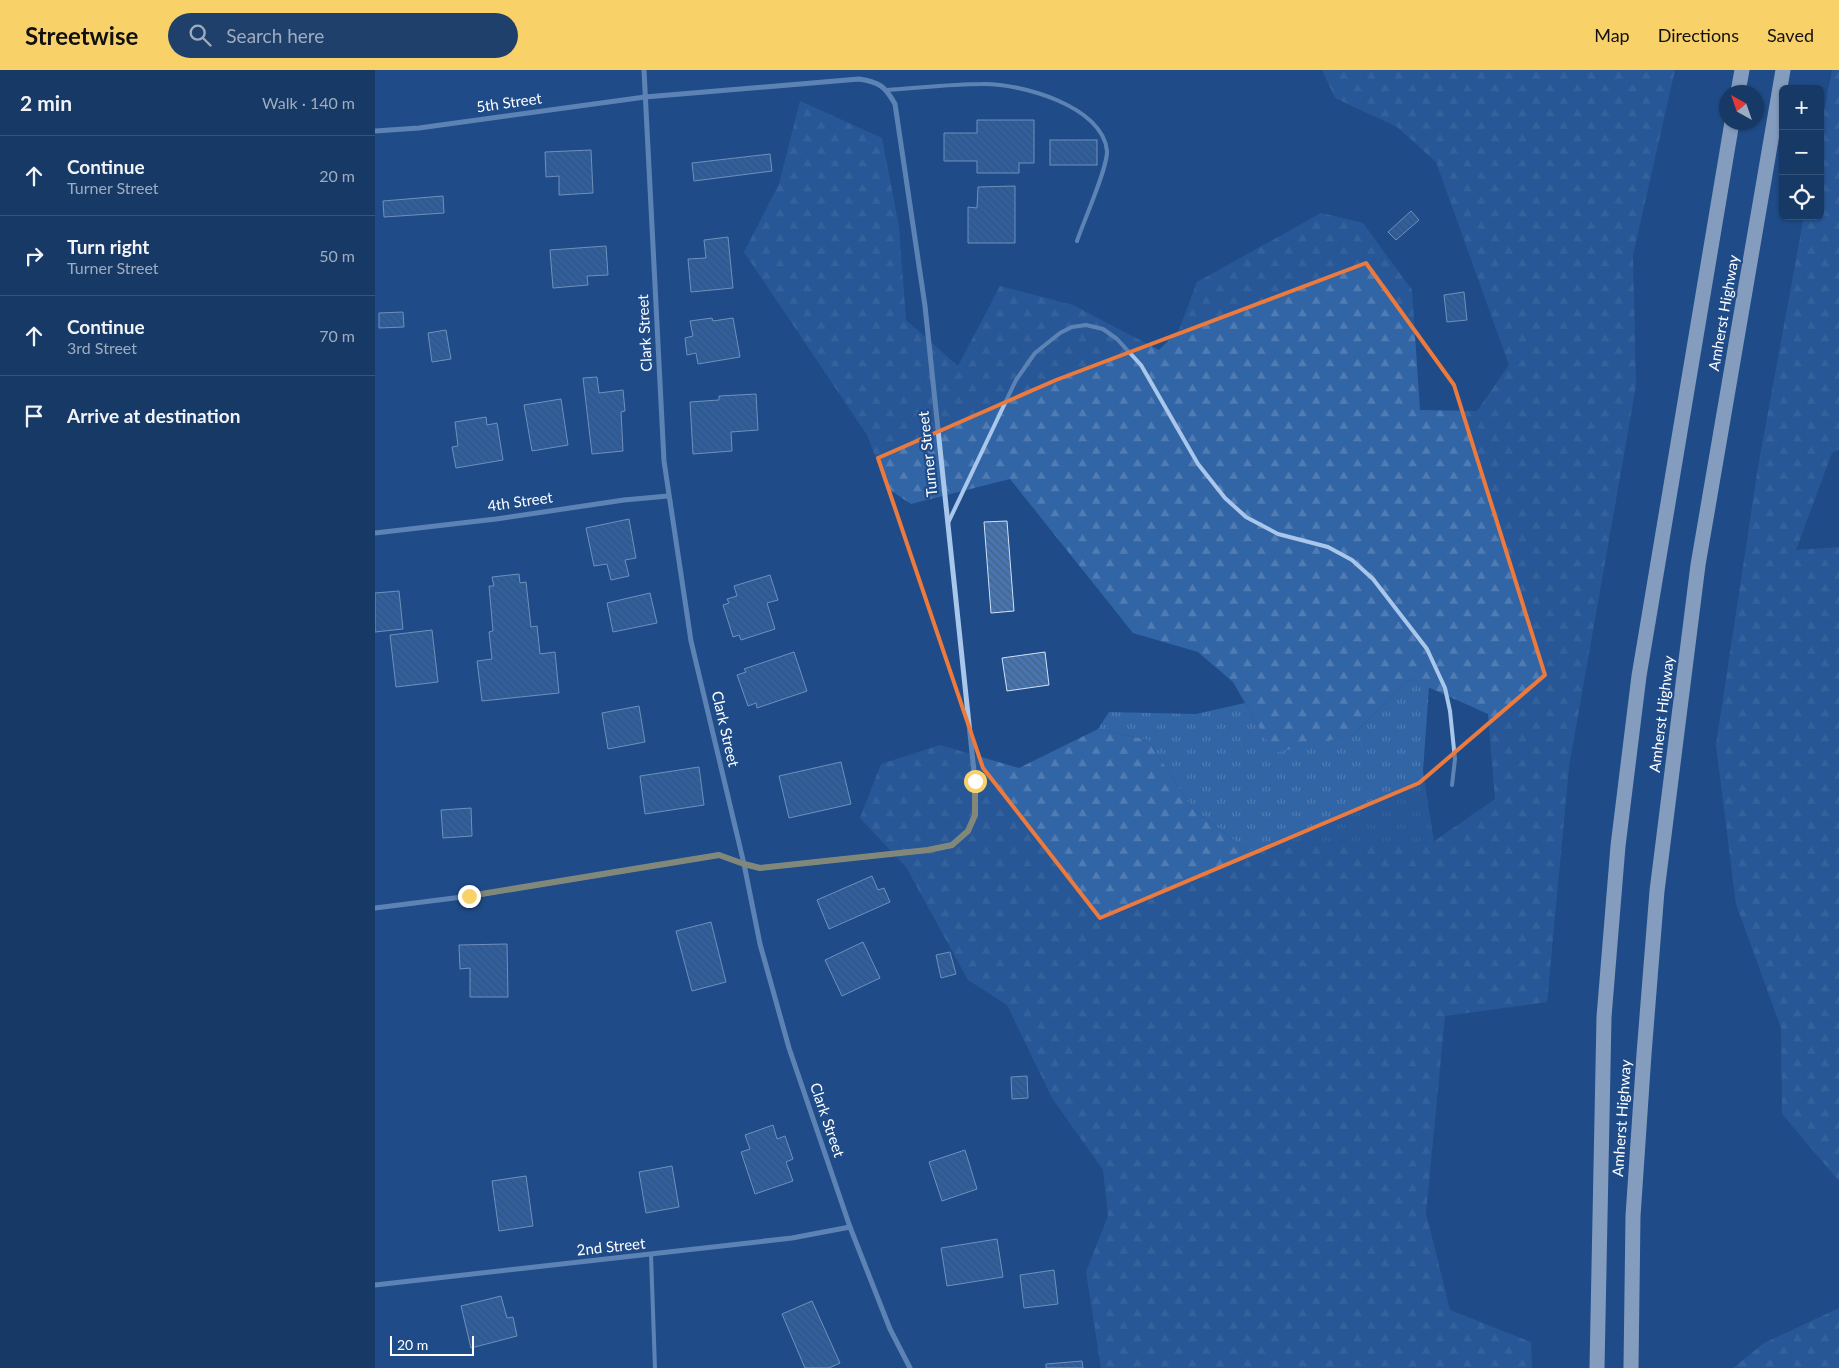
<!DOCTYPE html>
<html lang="en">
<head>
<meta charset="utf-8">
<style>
  :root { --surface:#173966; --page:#20406c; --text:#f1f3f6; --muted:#9eacbf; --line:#36537a; --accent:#f9d169 }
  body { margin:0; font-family:Lato,sans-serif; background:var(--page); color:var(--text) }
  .controls { position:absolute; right:15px; top:15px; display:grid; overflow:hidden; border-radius:8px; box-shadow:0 1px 4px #0004 }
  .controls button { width:45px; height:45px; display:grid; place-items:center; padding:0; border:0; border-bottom:1px solid var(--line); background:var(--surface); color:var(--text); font:25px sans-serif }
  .compass { position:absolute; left:1344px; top:15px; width:45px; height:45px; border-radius:50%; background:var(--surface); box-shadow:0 1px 4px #0004; rotate:320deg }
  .scale { position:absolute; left:15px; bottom:12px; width:84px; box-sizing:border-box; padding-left:5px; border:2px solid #fff; border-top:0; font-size:14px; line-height:18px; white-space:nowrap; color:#fff; -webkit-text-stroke:4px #1f4c88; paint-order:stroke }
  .stop { position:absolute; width:15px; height:15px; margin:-11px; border:4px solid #f9d169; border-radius:50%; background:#fff }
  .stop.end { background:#f9d169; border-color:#fff; box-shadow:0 1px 5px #0008 }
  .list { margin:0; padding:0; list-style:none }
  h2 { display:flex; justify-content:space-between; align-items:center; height:65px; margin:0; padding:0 20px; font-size:21px }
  h2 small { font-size:16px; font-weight:400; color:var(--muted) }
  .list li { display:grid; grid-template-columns:32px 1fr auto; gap:15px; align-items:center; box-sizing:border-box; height:80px; padding:0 20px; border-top:1px solid var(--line) }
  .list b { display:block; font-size:19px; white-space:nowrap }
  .list p { margin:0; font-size:16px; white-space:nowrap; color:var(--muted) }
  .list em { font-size:16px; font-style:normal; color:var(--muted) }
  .icon { flex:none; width:28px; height:28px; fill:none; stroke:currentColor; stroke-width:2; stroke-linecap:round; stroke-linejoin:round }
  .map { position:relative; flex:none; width:1464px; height:1298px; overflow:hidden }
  header { display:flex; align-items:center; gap:30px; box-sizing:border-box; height:70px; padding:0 25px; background:var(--accent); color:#111 }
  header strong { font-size:24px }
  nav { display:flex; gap:28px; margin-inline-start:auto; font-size:18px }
  .search { width:350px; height:45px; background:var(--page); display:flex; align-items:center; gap:12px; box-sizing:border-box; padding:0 18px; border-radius:28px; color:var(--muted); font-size:19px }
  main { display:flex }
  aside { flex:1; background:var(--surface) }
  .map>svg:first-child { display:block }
</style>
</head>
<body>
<header>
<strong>Streetwise</strong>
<div class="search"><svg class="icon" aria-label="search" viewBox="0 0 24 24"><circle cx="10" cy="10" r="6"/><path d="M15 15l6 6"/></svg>Search here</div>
<nav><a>Map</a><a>Directions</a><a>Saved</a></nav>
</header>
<main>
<aside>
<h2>2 min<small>Walk · 140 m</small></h2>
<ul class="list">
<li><svg class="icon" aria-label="ahead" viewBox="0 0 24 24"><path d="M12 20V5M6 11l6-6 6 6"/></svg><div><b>Continue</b><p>Turner Street</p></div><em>20 m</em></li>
<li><svg class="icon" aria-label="right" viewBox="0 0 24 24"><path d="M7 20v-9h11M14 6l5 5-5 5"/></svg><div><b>Turn right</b><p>Turner Street</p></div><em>50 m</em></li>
<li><svg class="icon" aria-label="ahead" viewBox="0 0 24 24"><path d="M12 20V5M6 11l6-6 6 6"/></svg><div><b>Continue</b><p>3rd Street</p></div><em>70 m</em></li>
<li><svg class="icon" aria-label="arrive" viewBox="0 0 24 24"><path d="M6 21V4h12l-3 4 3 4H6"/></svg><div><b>Arrive at destination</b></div></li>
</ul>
</aside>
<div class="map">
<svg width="1464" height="1298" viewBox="0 0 1464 1298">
  <defs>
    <pattern id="grass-tufts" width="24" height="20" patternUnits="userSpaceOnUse" patternTransform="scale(1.25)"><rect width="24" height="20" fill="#3265a6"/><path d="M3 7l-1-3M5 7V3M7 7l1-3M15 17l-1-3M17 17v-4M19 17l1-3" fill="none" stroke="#517cb3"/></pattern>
    <pattern id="forest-firs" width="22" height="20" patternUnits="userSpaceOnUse" patternTransform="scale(1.25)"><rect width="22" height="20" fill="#3265a6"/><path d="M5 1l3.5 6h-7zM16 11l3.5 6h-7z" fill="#517cb3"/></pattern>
    <pattern id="building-back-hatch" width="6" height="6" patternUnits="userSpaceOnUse" patternTransform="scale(1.25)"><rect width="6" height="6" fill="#4775b1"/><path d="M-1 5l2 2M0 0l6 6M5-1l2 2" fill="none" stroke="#4a607e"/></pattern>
  </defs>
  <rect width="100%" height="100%" fill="#1f4c88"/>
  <polygon fill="url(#grass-tufts)" points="1035,609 1054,617 1048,701 1059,772 974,772 873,781 817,738 773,670 723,659 734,642 821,644 870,633 899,682 978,665"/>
  <g fill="url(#forest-firs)">
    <polygon points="947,0 1300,0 1258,185 1261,316 1194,697 1172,932 1070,946 1051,1143 1075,1240 1156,1272 1157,1298 726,1298 711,1202 733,1146 728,1100 677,1028 632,935 593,910 531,797 485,748 506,694 565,675 644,698 723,659 773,670 817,738 873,781 974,772 1058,772 1120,729 1113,644 1035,609 978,665 899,683 858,612 823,582 758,563 635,409 536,434 512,418 492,365 369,182 404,114 425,31 507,68 524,157 531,250 583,296 625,216 698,235 784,280 804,260 822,212 946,143 988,153 1037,220 1045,340 1102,341 1134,295 1061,92 1022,57 960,28"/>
    <polygon points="1457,0 1464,0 1464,379 1457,383 1421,480 1464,477 1464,1111 1407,1044 1406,958 1361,834 1341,675 1383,397 1429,146 1445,146 1445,61"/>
    <polygon points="1464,1238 1464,1298 1358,1298 1389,1273"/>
  </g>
  <g fill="url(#building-back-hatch)" stroke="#cee1f8">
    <polygon points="602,50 659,50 659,93 644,93 644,103 602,103 602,91 569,91 569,63 602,63"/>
    <rect x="675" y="70" width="47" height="25"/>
    <polygon points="216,80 218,123 184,125 184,106 171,107 170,82"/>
    <polygon points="395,84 397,101 319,111 317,93"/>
    <polygon points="640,116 640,173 593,173 593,137 602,138 603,117"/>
    <polygon points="68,126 69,143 9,147 8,131"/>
    <polygon points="1036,141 1044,150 1021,170 1013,162"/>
    <polygon points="353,167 358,218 316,222 313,189 331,188 329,170"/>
    <polygon points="231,176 233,205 212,206 213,215 178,218 175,180"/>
    <polygon points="1089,222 1092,250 1072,252 1069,225"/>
    <polygon points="28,242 29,257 4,258 4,243"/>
    <polygon points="337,248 338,251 358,248 365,287 323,294 321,283 312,285 310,268 318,266 315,251"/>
    <polygon points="71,260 76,289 57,292 53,263"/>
    <polygon points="222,307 224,323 248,320 250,341 246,342 248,381 217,384 208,308"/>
    <polygon points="381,324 383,360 356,362 357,381 318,384 315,332 344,330 344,326"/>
    <polygon points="186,329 193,375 157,381 149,335"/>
    <polygon points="111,347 112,355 122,353 128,390 81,398 77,377 83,376 80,352"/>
    <polygon points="254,449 261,488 250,490 254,506 236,510 232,494 219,496 211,458"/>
    <polygon points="632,451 639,541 616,543 609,452"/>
    <polygon points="144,504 145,513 151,512 156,557 162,556 165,584 180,582 184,623 107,631 102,591 117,589 114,562 118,561 114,516 119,516 117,507"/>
    <polygon points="395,505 403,530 392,533 400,559 366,570 364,565 358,567 348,535 354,533 352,529 362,526 359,516"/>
    <polygon points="24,521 28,559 0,562 0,523"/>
    <polygon points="275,523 282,553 238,562 232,533"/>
    <polygon points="57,560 63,612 21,617 15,565"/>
    <polygon points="419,582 432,621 382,638 381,633 373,636 362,605 371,602 369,599"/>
    <polygon points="670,582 674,615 632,621 627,588"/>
    <polygon points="264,636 270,672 233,679 227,643"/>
    <polygon points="466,692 476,734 414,748 404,706"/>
    <polygon points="324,697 329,735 270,744 265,706"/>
    <polygon points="96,738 97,766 68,768 66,740"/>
    <polygon points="497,806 503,820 509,818 515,832 454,859 442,830"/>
    <polygon points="336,852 351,912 317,921 301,861"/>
    <polygon points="488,872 505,908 467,926 450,890"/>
    <polygon points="132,874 133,927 95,927 95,898 85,899 84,875"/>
    <polygon points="575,882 581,904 566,908 561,885"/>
    <polygon points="652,1006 653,1028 637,1029 636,1007"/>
    <polygon points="398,1055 402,1069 410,1066 418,1089 411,1092 418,1111 380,1124 366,1082 375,1079 370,1065"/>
    <polygon points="590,1080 602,1119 567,1131 554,1092"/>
    <polygon points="297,1096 304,1137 271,1143 264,1102"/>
    <polygon points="151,1106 158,1156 124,1161 117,1111"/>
    <polygon points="622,1169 628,1207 572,1216 566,1178"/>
    <polygon points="679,1200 683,1234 649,1238 645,1205"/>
    <polygon points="126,1226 132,1248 138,1247 142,1266 96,1278 86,1236"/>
    <polygon points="437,1231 465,1293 454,1298 430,1298 407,1244"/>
    <polygon points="707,1291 708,1298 671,1298 671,1294"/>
  </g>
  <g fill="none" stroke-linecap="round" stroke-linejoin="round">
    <g stroke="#a9c6eb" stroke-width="4">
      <path d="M512,20C544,18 576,14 607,14C645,13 728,36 732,81C733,97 708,153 702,171"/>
      <polyline points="573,453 641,310 660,283 685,263 697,257 711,255 728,259 742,269 766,295 823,394 850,428 871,447 903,464 953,477 977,490 998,509 1052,579 1070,618 1075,641 1080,689 1077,715"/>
      <polyline points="276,1185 280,1298"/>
    </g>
    <g stroke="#a9c6eb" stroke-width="5">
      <polyline points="269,0 289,391 316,571 369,794 385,874 414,978 475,1157 515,1259 535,1298"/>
      <path d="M0,61L44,58L270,27L484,9C504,12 510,16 520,34L550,236L600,711V745L593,761L577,775L553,780L385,798L369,794L344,785L95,826L0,838"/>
      <polyline points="0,463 121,449 249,430 293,426"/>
      <polyline points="0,1215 417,1168 475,1157"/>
    </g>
    <g stroke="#fff" stroke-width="15">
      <polyline points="1363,22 1367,0"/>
      <polyline points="1222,1298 1229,947 1243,776 1264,606 1357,52"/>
      <polyline points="1256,1298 1258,1146 1269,984 1282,821 1323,495 1408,0"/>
    </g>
  </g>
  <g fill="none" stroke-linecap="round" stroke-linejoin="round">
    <polyline stroke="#f9d169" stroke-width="6" points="94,826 344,785 369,794 385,798 553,780 577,775 593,761 600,745 600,711"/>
  </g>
  <path d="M0 0H1464V1298H0ZM991,193L1079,315L1170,605L1044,713L725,848L608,698L503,388L681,310Z" fill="#1f4c88" fill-opacity=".55" fill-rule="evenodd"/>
  <path fill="none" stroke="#ed7a3d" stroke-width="4" stroke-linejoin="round" d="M991,193L1079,315L1170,605L1044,713L725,848L608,698L503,388L681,310Z"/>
  <g text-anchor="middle" stroke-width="4.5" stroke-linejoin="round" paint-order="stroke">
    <g font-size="15" fill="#fff" stroke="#1f4c88">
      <text transform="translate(134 33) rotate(-8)" y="5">5th Street</text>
      <text transform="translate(1349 243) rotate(-80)" y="5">Amherst Highway</text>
      <text transform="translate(270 263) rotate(-93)" y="5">Clark Street</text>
      <text transform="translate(553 384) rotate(-96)" y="5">Turner Street</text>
      <text transform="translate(145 432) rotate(-8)" y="5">4th Street</text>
      <text transform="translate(1287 644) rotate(-83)" y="5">Amherst Highway</text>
      <text transform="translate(350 659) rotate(77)" y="5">Clark Street</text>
      <text transform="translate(1247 1048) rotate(-86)" y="5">Amherst Highway</text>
      <text transform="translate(452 1050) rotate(71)" y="5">Clark Street</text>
      <text transform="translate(236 1177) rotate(-6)" y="5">2nd Street</text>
    </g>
  </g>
</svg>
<div class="controls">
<button>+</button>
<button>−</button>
<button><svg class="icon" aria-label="locate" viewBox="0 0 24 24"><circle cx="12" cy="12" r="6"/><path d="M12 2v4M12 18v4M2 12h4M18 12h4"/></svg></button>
</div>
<svg class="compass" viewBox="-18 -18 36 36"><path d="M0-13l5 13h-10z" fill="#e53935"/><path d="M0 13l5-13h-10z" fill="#9eacbf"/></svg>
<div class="scale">20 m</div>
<div class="stop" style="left:600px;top:711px"></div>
<div class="stop end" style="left:94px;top:826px"></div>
</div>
</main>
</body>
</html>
